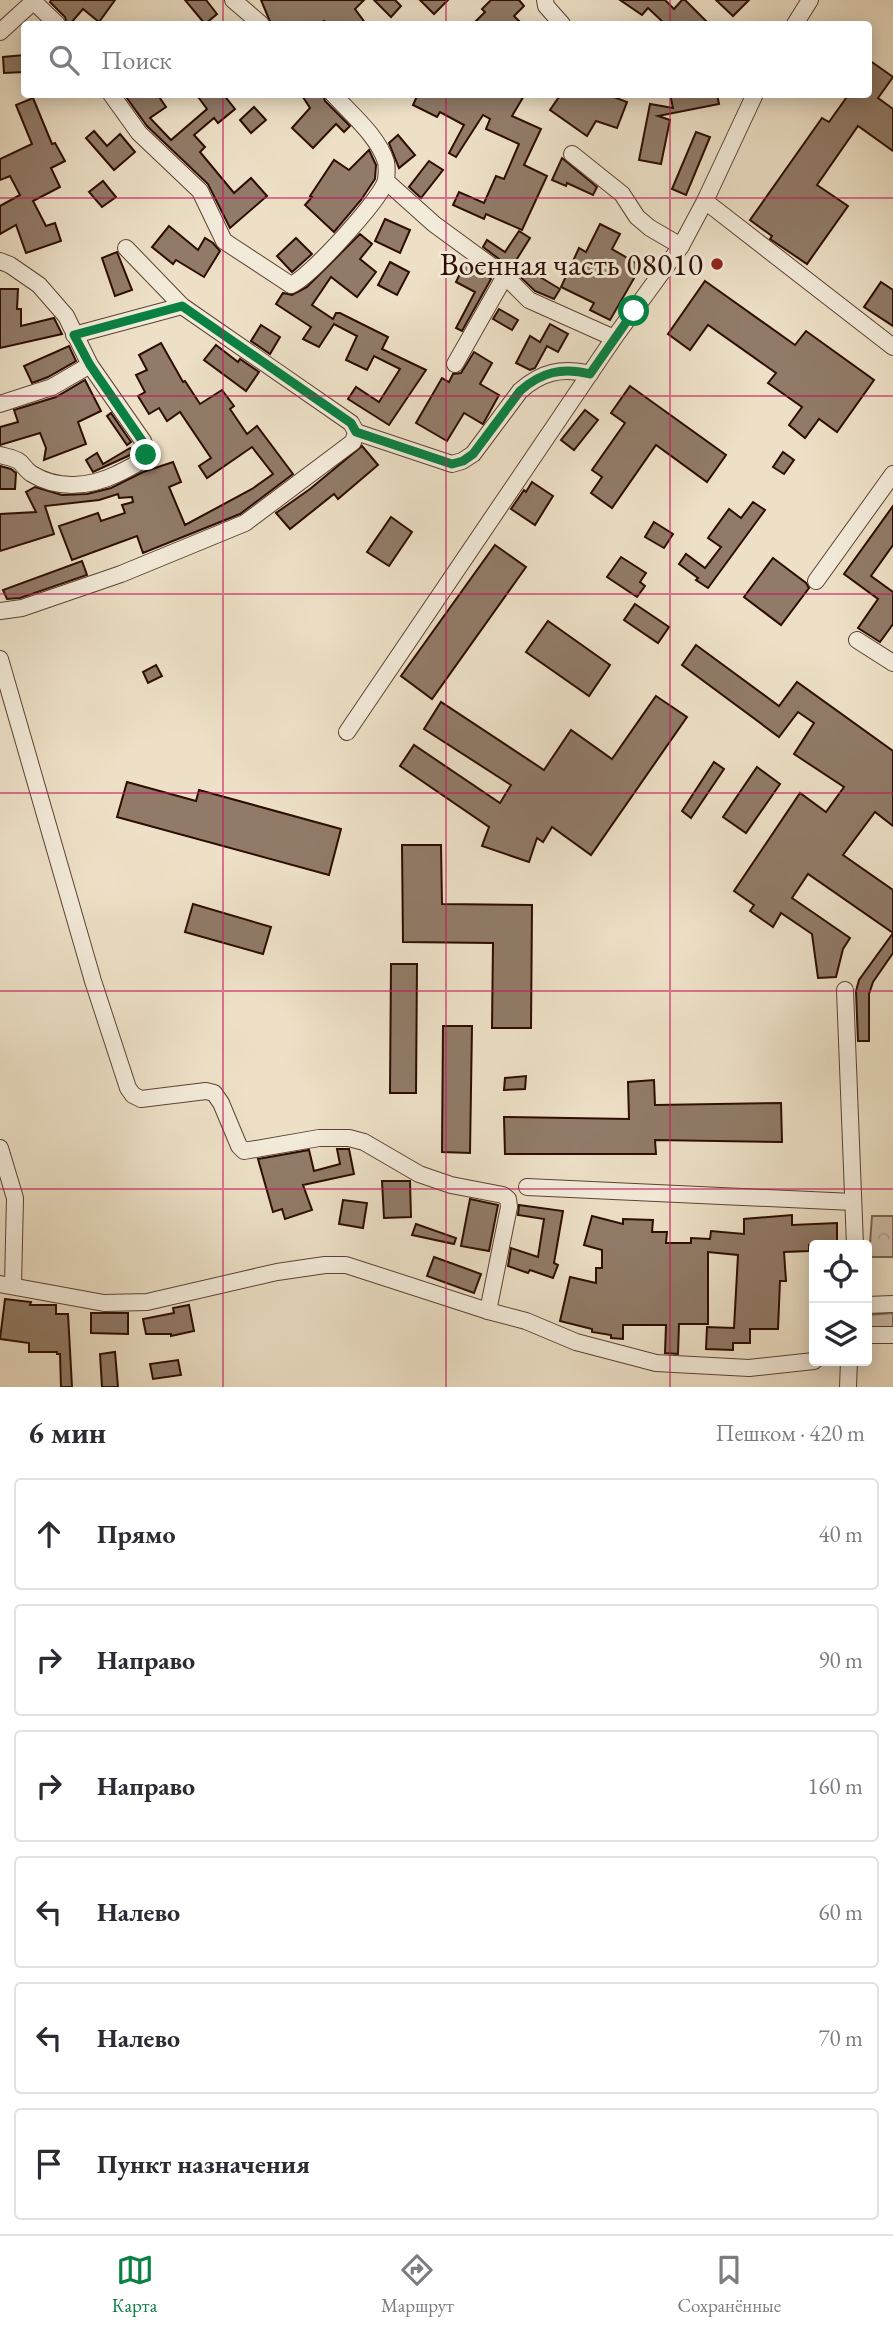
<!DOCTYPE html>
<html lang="ru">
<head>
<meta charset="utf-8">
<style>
  :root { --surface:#fff; --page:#f7f7f7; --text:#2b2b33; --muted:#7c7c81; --line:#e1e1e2; --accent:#0b8043 }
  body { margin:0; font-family:"EB Garamond",serif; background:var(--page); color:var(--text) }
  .controls { position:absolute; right:21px; bottom:21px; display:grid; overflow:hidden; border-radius:7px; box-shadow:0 4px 18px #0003 }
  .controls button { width:63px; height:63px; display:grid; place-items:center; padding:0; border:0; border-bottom:2px solid var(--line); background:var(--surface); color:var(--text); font:35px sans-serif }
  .stop { position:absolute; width:21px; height:21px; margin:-16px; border:5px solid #0b8043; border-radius:50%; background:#fff }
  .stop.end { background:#0b8043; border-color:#fff; box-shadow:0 2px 7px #0008 }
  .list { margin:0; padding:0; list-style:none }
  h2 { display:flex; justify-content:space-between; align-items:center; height:91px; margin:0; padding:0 28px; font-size:30px }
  h2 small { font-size:23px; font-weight:400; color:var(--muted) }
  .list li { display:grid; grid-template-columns:46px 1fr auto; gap:21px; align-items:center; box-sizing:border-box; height:112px; margin:0 14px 14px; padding:0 14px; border:2px solid var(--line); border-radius:7px }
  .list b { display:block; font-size:26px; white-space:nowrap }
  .list em { font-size:23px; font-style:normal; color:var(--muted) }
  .icon { flex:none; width:38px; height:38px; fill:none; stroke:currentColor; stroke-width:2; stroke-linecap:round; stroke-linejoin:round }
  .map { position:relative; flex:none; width:893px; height:1387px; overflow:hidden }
  .search { position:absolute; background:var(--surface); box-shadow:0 4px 18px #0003; left:21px; right:21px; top:21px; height:77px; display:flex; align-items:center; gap:18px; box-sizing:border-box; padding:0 24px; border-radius:7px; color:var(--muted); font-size:26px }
  .sheet { height:847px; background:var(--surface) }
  nav { display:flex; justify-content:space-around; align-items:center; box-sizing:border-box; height:98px; border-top:2px solid var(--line); background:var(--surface); font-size:19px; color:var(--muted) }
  nav a { display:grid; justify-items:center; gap:4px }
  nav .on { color:var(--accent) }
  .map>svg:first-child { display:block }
</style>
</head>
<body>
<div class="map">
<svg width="893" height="1387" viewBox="0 0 893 1387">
  <defs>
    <pattern id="forest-crowns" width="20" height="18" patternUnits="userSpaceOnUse" patternTransform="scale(1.75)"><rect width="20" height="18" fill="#ccbca5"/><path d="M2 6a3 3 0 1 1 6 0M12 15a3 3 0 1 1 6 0" fill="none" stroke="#b0a08c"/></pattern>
  </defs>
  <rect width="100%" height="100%" fill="#ede0c6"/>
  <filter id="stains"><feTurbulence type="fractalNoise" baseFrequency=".00286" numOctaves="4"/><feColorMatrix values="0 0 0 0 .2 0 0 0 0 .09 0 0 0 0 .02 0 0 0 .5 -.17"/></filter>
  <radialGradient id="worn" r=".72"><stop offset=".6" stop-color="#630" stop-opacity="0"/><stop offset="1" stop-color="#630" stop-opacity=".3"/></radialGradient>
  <g fill="url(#forest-crowns)" stroke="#7c6454" stroke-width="2">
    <polygon points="872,1216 893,1216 893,1257 869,1257"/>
    <polygon points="893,1313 893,1328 867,1328 867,1315"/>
  </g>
  <g fill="#917b68" stroke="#2d0d02" stroke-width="2">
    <polygon points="51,0 115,0 99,22 83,9 70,24 67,24 65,17 50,2"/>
    <polygon points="185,0 206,0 217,14 205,24"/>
    <polygon points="261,0 364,0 355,9 366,24 329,24 324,21 318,24 271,24"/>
    <polygon points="374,0 395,0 401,6 391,17"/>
    <polygon points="420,0 448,0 434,14"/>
    <polygon points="491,0 519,0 524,6 514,16 522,24 473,24 485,12 482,9"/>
    <polygon points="620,0 665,0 674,9 682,0 685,0 709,24 665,24 648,8 642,15"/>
    <polygon points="716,0 749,0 733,16"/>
    <polygon points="24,55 24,72 4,73 3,57"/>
    <polygon points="869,60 893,77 878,98 893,109 893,151 858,126 817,185 848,206 807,264 770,239 772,236 750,220 822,118 829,122 849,94 869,94"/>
    <polygon points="124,94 157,94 166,107 150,118 171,140 207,109 196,94 223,94 235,109 218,123 214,118 194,135 205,147 200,152 234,193 251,178 267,196 230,228 208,184 147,126"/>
    <polygon points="301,94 323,94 325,101 350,126 344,132 336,124 313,148 292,128 310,108"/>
    <polygon points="418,94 525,94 512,116 541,129 524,165 547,176 522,230 486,214 484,219 453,205 459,192 484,203 496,176 504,179 519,144 486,129 490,119 483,115 456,157 449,153 464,125 440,112 437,117 413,105"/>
    <polygon points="561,94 606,94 627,102 617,128 596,121 587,136 550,110"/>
    <polygon points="670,94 717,94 719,104 658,116 670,120 661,164 639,160 650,104 673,108"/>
    <polygon points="33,98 52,144 55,143 65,161 51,168 60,187 33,201 46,226 55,223 61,241 26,253 16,225 0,234 0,206 20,195 10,176 0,180 0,159 32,144 16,105"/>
    <polygon points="254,107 266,120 251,133 240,120"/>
    <polygon points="94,131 107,146 120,134 135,152 114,170 86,138"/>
    <polygon points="696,132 710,137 686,195 672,189"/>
    <polygon points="398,135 415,155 399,168 389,143"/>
    <polygon points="369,150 376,165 375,179 361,200 334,232 305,205 312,197 310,196 334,160 349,170"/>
    <polygon points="562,158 597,187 593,195 567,183 566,186 552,180"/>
    <polygon points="429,161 443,170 421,198 409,187"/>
    <polygon points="103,181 116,197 102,207 89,192"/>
    <polygon points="385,219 410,230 400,253 375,241"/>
    <polygon points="600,224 620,234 612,249 641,266 610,320 590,310 594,303 561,287 579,248 586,252"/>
    <polygon points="169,226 198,250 205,238 213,243 220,251 204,277 176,260 173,264 152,247"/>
    <polygon points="519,231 530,238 515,262 560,289 554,299 535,291 511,268 483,247 487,240 505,252"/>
    <polygon points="360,234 372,244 360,259 376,272 357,297 331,277 312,305 333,319 336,313 340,313 388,337 382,349 426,370 389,425 348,399 356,387 379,402 400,369 374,356 367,370 346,360 357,336 334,324 319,347 303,339 311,327 276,304 283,293 292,295 307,287"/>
    <polygon points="296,238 312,254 292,272 277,256"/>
    <polygon points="117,252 132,290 115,296 102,258"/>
    <polygon points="466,261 491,279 462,331 456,328 475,292 456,282"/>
    <polygon points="390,262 409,272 397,295 378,285"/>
    <polygon points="705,281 795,345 806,331 874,380 837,432 819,419 805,438 789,425 802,407 768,383 776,373 708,325 690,350 668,334"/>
    <polygon points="881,282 893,290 893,326 864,307"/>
    <polygon points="0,289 18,289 17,309 21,309 21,326 54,318 62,334 0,348"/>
    <polygon points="499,309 518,320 512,330 493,319"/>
    <polygon points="550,324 568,334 558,352 547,346 535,368 530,370 516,363 530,336 540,342"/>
    <polygon points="261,325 280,337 270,354 251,341"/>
    <polygon points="161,343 183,382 185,381 200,404 222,390 234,406 230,409 247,434 257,426 293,474 240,514 143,553 137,536 72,560 59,526 98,513 101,521 125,513 122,505 133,502 132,497 119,498 118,494 99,500 45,506 54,534 0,551 0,514 36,512 26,492 35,487 62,495 87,494 111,488 143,472 173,462 181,482 169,487 185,525 252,489 273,474 252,447 207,478 199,466 211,458 180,412 167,421 159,408 149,414 138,396 145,392 136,375 147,370 139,355"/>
    <polygon points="216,345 238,362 240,359 259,372 246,391 204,360"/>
    <polygon points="69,346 76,361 48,377 32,383 24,366"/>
    <polygon points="474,352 492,363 480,384 499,395 483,424 464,413 447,441 416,423 442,378 449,382 453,374 461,373"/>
    <polygon points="85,380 101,411 78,422 86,444 44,460 46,448 40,433 0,445 0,427 18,422 14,410 56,397"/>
    <polygon points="630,386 726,455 707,482 656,445 612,508 591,493 602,477 592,470 625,423 611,413"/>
    <polygon points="585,410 598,420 574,450 561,440"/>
    <polygon points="111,413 131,442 127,445 107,416"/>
    <polygon points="362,446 378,465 338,499 334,494 290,529 276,513 310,489"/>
    <polygon points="130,448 133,453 128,456 93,472 86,460 97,453 103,464"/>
    <polygon points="783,452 794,460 784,474 773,467"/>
    <polygon points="0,466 11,469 16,473 15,489 0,489"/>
    <polygon points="532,482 553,496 535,525 511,509 524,490 526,492"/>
    <polygon points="753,502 765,510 708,588 696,580 698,578 679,564 686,554 705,568 721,547 708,538 729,509 741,518"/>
    <polygon points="893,506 893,545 871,576 893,592 893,624 880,642 858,628 878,599 844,574"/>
    <polygon points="391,517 412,532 389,566 367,552"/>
    <polygon points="654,522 673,534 664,548 645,537"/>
    <polygon points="495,545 526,567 432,699 401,676"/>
    <polygon points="621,557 646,573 640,582 645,586 637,597 607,577"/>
    <polygon points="773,558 806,583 809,588 781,625 744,597"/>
    <polygon points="82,561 87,575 20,598 7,599 3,590"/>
    <polygon points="635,604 669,627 658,643 624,620"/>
    <polygon points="548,621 610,665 589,696 526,652"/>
    <polygon points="696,645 779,706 797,682 893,751 893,826 875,812 843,855 893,890 893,953 873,982 869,994 869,1041 858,1041 856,991 859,980 893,933 808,874 792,898 850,938 843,949 836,977 818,978 812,934 781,913 773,927 750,911 754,905 734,891 800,793 826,812 844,787 794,754 814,723 798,712 779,737 682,665"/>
    <polygon points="156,665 162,676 148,683 143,672"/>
    <polygon points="656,696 687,717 591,855 552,827 543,842 537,838 529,862 482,846 489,827 400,766 414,745 500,803 511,785 424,729 441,702 544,770 571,730 612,759"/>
    <polygon points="714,762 724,769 691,818 682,811"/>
    <polygon points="757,767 780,784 746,833 723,817"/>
    <polygon points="127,782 196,801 199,790 341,829 329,875 117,817"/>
    <polygon points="402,845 441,845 442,904 532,905 531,1028 492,1028 493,943 403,942"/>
    <polygon points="193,904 271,927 263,954 185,932"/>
    <polygon points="391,964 417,964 416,1093 390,1093"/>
    <polygon points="443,1026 472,1026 470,1153 442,1152"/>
    <polygon points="526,1076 525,1089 504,1090 505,1078"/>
    <polygon points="654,1080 655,1105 781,1103 782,1142 655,1140 656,1154 505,1154 504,1117 629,1119 628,1082"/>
    <polygon points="337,1149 349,1149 354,1174 303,1185 312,1210 285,1219 282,1209 273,1212 258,1159 309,1150 314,1171 340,1164"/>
    <polygon points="382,1181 410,1181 411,1217 384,1218"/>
    <polygon points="470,1199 498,1205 489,1251 461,1246"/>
    <polygon points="343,1200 367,1203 363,1228 339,1224"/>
    <polygon points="519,1205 563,1211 554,1263 558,1265 553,1278 530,1270 528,1273 508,1266 511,1248 538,1257 544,1219 518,1215"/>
    <polygon points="792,1215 792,1225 837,1223 837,1245 809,1245 809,1251 784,1252 786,1281 780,1281 778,1329 750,1329 750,1343 733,1343 733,1350 706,1349 707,1327 734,1328 738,1255 708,1252 708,1324 679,1324 678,1354 665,1353 666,1325 623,1325 623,1339 611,1338 611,1335 592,1332 592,1329 560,1321 570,1277 596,1283 596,1268 602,1268 602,1250 584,1245 592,1216 623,1224 623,1219 653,1220 652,1232 667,1232 666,1243 691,1243 691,1238 710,1239 711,1231 744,1234 744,1219"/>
    <polygon points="416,1224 456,1238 454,1244 412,1235"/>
    <polygon points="434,1257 481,1274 474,1293 427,1276"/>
    <polygon points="5,1299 31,1302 30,1305 56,1305 56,1314 68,1314 72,1387 61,1387 60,1354 57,1354 57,1352 29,1352 29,1343 0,1339"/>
    <polygon points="189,1305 194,1331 171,1336 171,1334 146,1334 143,1319 174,1313 173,1308"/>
    <polygon points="91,1313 128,1313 128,1334 91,1333"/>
    <polygon points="115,1352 118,1387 102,1387 100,1354"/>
    <polygon points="178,1360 181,1375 153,1379 150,1364"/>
  </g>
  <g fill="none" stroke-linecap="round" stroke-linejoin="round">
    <defs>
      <g id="minor">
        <polyline points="233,0 261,24"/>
        <polyline points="545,0 546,6 562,24"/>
        <polyline points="34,2 57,24"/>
        <polyline points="795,24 810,0"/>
        <polyline points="0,32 35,0"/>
        <path d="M111,94L139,133L200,191L224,241L291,285C309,278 377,203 385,183C387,178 387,167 386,162C378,136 351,114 333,94"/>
        <polyline points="572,154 622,194 637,217 650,228 681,246"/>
        <polyline points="386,181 434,224 505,276 529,300 614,338"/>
        <polyline points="705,201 893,347"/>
        <path d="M0,261L10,265L39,285L66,316L90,365L143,441L147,452C141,464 128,468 117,474C90,487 58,490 32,474C27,471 24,466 20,462C15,458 7,457 0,455"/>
        <polyline points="74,335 182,306"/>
        <polyline points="455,364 505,276"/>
        <polyline points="0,404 52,387 90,365"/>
        <path d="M356,432L452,464L462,461L473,454L520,391C541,372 562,367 590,374"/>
        <polyline points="816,581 893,474"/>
        <polyline points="0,611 22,608 121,574 245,523 353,442 356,432 351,423 182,306 126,248"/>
        <polyline points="857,640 893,663"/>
        <polyline points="0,659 93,981 128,1088 133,1095 141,1099 206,1091 214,1093 221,1103 239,1146 244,1151 319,1138 349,1138 364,1142 419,1174 451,1185 503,1195 508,1199 509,1207 488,1311"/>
        <polyline points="347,732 614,338 681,246 705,201 755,94"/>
        <polyline points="845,990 855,1245"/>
        <polyline points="0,1148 15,1198 13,1285"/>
        <polyline points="527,1187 853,1202"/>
        <polyline points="0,1284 104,1303 147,1302 277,1272 325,1265 346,1265 488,1311 526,1321 576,1342 656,1363 749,1368 814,1361"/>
        <polyline points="867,1305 893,1304"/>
        <polyline points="867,1335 893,1335"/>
        <polyline points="848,1387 849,1361"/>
      </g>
    </defs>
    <use href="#minor" stroke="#5d4233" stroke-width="18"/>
    <use href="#minor" stroke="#f3ebda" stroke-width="16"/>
  </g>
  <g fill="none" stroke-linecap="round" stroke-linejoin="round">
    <path stroke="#0b8043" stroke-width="9" d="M146,455L147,452L143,442L90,365L74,335L182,306L351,423L356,432L452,464L463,461L473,454L520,391C541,372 562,367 590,374L634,311"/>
  </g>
  <path fill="none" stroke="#c2185b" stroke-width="2" stroke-opacity="0.55" d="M223,0V24M446,0V24M670,0V24M223,94V1387M446,94V1387M670,94V1387M0,198H893M0,396H893M0,594H893M0,793H893M0,991H893M0,1189H893"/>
  <circle fill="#8f2418" stroke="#f3ebda" stroke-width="2.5" cx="717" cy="264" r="7"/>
  <g text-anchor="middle" stroke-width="6" stroke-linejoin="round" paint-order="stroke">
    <g font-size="32" fill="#2d0d02" stroke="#f3ebda" text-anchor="end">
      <text x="703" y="275">Военная часть 08010</text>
    </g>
  </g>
  <rect width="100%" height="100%" filter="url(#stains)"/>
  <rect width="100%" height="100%" fill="url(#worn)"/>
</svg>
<div class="controls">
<button><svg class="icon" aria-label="locate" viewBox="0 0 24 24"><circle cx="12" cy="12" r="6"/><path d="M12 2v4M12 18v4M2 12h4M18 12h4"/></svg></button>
<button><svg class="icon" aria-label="layers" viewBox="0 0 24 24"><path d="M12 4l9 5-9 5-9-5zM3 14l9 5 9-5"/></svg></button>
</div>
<div class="stop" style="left:634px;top:311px"></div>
<div class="stop end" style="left:146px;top:455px"></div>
<div class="search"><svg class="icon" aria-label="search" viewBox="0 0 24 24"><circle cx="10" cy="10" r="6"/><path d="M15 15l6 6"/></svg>Поиск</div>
</div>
<section class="sheet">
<h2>6 мин<small>Пешком · 420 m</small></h2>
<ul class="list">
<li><svg class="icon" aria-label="ahead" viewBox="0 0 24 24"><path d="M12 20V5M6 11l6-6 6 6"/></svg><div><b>Прямо</b></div><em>40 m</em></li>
<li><svg class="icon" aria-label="right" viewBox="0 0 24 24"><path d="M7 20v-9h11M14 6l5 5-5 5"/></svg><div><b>Направо</b></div><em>90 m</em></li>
<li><svg class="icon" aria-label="right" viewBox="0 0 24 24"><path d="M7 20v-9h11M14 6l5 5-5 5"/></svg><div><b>Направо</b></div><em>160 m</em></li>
<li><svg class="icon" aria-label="left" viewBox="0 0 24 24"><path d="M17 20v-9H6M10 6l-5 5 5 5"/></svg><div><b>Налево</b></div><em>60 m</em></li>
<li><svg class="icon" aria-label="left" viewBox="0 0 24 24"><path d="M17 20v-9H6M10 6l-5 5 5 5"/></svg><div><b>Налево</b></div><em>70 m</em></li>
<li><svg class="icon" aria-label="arrive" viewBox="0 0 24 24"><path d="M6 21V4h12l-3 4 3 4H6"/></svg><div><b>Пункт назначения</b></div></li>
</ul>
</section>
<nav>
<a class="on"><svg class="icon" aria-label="map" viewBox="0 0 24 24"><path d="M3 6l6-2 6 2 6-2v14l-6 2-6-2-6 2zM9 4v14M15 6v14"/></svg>Карта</a>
<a><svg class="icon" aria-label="directions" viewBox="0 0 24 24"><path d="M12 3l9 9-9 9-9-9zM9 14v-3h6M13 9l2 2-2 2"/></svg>Маршрут</a>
<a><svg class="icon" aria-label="saved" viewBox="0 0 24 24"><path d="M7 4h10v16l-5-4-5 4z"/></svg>Сохранённые</a>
</nav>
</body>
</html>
